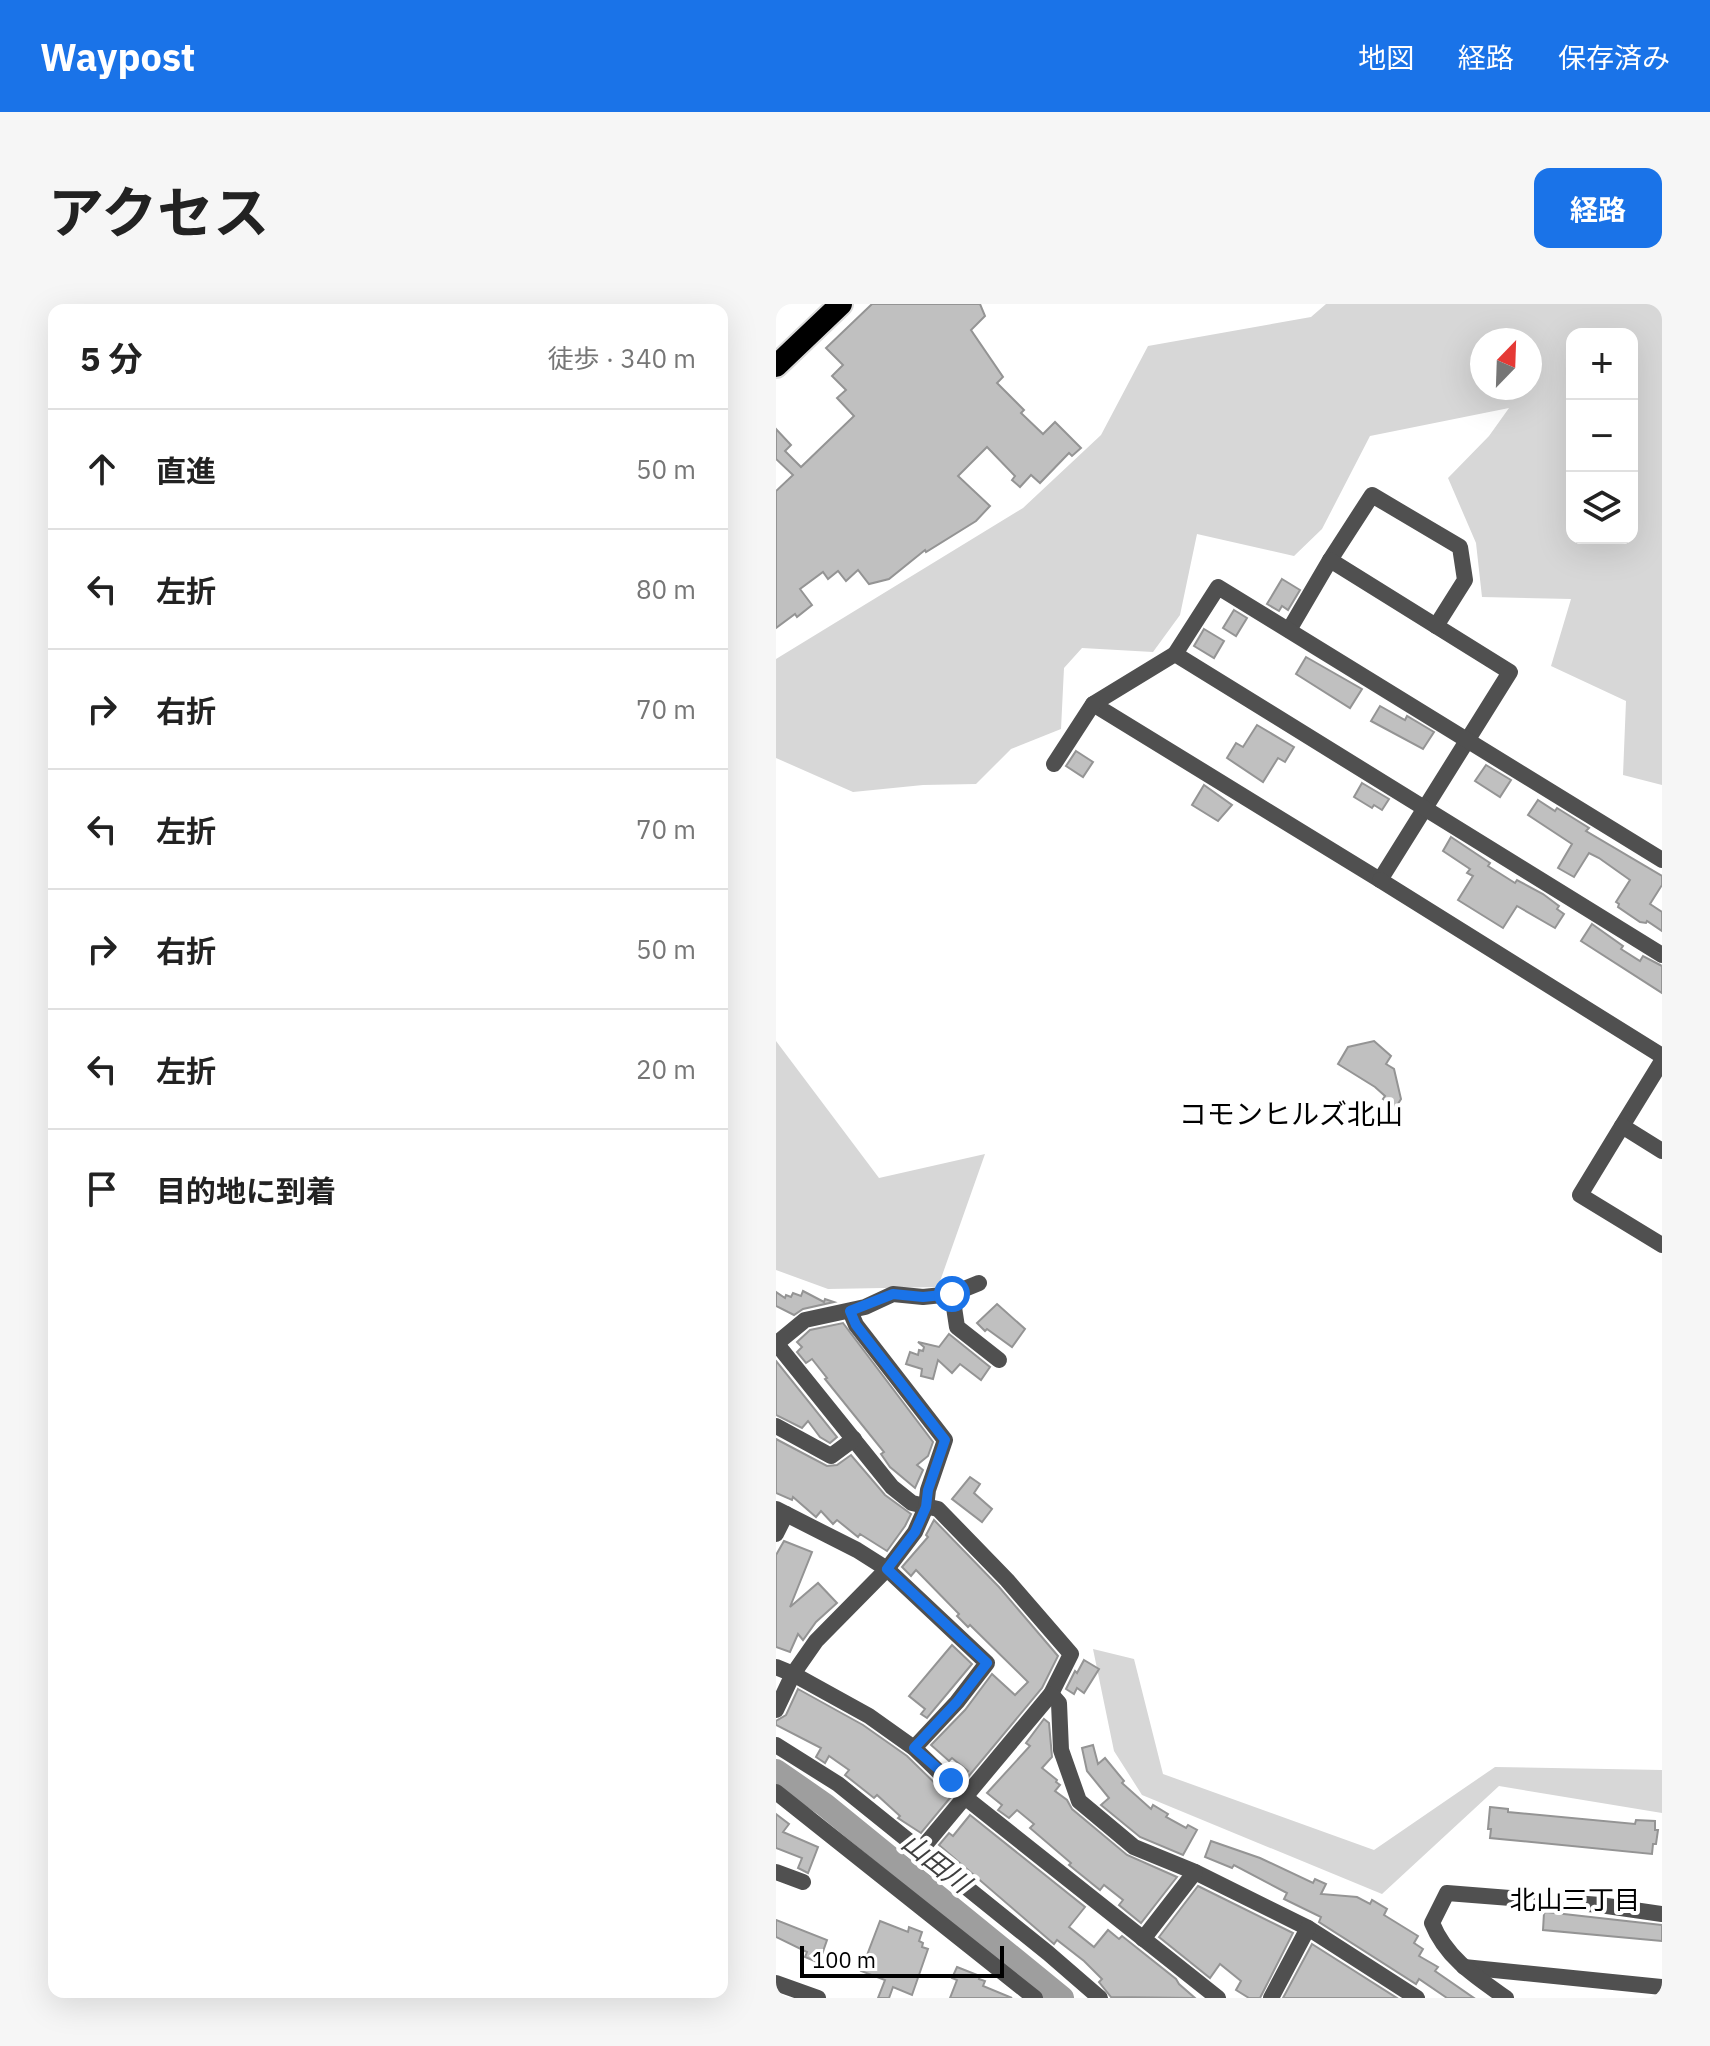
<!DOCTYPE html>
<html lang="ja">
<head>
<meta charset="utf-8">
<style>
  :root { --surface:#fff; --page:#f6f6f6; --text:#222; --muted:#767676; --line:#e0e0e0; --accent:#1a73e8 }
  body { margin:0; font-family:"IBM Plex Sans","Noto Sans JP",sans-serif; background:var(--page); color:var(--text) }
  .controls { position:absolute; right:24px; top:24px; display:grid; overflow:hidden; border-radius:16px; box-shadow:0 8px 32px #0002 }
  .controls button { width:72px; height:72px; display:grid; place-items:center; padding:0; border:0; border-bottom:2px solid var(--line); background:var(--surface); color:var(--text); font:40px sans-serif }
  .compass { position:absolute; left:694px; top:24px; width:72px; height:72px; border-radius:50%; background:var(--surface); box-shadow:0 8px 32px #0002; rotate:23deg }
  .scale { position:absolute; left:24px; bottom:20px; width:204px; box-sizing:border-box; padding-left:8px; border:4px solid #000; border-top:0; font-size:22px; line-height:28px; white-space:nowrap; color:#000; -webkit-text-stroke:6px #fff; paint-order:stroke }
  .stop { position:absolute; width:24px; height:24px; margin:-18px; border:6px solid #1a73e8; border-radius:50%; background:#fff }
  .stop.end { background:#1a73e8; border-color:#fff; box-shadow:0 2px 8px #0008 }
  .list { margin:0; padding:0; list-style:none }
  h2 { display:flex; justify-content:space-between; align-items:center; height:104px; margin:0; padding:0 32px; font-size:34px }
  h2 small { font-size:26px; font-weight:400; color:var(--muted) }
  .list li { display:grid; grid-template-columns:52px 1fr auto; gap:24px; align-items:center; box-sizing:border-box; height:120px; padding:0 32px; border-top:2px solid var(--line) }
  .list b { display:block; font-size:30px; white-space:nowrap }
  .list em { font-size:26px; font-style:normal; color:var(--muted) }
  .icon { flex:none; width:44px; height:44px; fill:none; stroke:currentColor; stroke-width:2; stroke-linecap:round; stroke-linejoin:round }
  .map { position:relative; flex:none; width:886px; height:1694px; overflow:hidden; border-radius:16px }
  header { display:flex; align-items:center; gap:48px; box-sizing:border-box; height:112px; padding:0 40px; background:var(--accent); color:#fff }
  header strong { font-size:38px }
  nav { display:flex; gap:44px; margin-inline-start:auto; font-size:28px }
  .intro { display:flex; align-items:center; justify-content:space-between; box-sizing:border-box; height:192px; padding:0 48px }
  h1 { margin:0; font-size:56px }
  .button { padding:20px 36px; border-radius:16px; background:var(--accent); color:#fff; font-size:28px; font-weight:700 }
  main { display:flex; gap:48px; padding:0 48px }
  aside { flex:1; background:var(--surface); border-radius:16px; box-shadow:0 8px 32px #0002 }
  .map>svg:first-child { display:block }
</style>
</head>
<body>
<header>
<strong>Waypost</strong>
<nav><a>地図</a><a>経路</a><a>保存済み</a></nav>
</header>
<div class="intro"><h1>アクセス</h1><a class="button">経路</a></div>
<main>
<aside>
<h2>5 分<small>徒歩 · 340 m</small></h2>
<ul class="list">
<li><svg class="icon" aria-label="ahead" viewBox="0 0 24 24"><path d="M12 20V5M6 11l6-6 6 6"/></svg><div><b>直進</b></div><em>50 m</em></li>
<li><svg class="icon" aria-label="left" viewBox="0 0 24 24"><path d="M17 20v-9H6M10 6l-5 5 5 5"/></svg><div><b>左折</b></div><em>80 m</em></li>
<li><svg class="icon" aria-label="right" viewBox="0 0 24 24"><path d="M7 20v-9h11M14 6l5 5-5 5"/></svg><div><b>右折</b></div><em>70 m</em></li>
<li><svg class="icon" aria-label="left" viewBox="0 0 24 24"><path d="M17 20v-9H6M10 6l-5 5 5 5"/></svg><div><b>左折</b></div><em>70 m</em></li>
<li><svg class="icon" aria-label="right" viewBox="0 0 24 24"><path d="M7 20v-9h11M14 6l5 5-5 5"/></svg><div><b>右折</b></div><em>50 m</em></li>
<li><svg class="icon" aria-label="left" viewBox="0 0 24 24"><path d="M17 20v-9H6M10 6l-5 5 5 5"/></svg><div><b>左折</b></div><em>20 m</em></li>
<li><svg class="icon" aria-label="arrive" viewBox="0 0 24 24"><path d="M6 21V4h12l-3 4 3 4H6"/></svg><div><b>目的地に到着</b></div></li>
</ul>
</aside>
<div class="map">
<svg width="886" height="1694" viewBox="0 0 886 1694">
  <rect width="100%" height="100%" fill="#fff"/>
  <g fill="#d7d7d7" fill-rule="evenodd">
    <path d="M550,0H886V481L847,471L850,397L775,362L795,295L706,293L700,239L672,174L713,132L733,104L594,132L546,225L518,252L421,230L404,311L377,348L306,344L288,364L285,425L235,445L200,480L147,481L77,488L0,454V355L247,204L325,131L372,42L535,13ZM796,30H856V234H796ZM706,36H754V84H706Z"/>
    <polygon points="0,737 103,874 209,850 162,983 52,985 0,966"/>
    <polygon points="317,1345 358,1355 387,1470 598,1546 719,1463 886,1466 886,1509 723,1482 606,1590 366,1491 338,1447"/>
  </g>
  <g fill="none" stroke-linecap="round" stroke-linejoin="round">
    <polyline stroke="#9e9e9e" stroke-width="24" points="0,1467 49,1501 286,1694"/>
  </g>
  <g fill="#c0c0c0" stroke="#949494" stroke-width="2">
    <polygon points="96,0 204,0 209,12 195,26 227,73 221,79 248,106 245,109 267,130 279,118 305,144 296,152 293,149 264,179 255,171 244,183 236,176 239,172 211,143 182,172 214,202 200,217 150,248 149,246 113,275 93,280 82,266 70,277 62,267 52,275 47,268 24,285 36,301 21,313 19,310 0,324 0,187 17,171 0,155 0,125 15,141 9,147 25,163 78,112 61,94 70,86 56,72 67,61 50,44"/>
    <polygon points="506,275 524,286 512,306 506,302 503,307 491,300"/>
    <polygon points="458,306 471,314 460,332 447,324"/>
    <polygon points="428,325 448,337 438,354 418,342"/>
    <polygon points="530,353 586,385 574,404 520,370"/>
    <polygon points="604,402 629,416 631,412 658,428 647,445 595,417"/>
    <polygon points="481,421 518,443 509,458 502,454 487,478 451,454 460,439 467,443"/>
    <polygon points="300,447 317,458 307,473 290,462"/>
    <polygon points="710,461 735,476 724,493 699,477"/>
    <polygon points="586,479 613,495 606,506 598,501 596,504 578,493"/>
    <polygon points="428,481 456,501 442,517 416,501"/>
    <polygon points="762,496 779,507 781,504 813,524 810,527 886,572 886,581 874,600 886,608 886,627 871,617 870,619 864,618 842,603 843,600 840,598 854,576 823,554 813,549 798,573 782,564 796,540 752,511"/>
    <polygon points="675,533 714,559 712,562 739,579 741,576 767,590 783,602 781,605 788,610 779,624 741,602 727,624 682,596 697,572 691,569 694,565 667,547"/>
    <polygon points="816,620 847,642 845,645 864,657 867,652 886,662 886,689 805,637"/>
    <polygon points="598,737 615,752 610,760 618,765 625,795 620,803 607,795 609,792 599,783 562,760 572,743"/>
    <polygon points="27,987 48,998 49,995 58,998 27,1005 18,1011 0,1002 0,988 9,994 10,991 15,993 17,989 25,992"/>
    <polygon points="221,1000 249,1025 236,1043 211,1025 209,1027 201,1019"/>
    <polygon points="67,1019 157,1138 152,1152 141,1161 147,1166 139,1184 114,1163 105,1150 108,1148 49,1075 51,1074 36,1055 30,1059 21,1048 26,1043 21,1038 34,1026"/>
    <polygon points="173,1030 214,1063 205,1076 184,1060 176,1069 162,1056 157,1075 145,1072 146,1065 130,1060 134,1048 142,1051 143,1046 147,1047 148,1043 142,1038 163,1043"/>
    <polygon points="0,1057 61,1133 54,1139 44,1133 32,1117 26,1124 0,1111"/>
    <polygon points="0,1135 51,1162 61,1161 75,1151 109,1191 135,1210 129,1222 111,1247 84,1230 82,1233 61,1216 57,1220 45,1207 40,1213 17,1193 16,1196 0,1189"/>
    <polygon points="194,1173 204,1180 198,1189 216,1205 206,1218 176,1195"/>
    <polygon points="158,1216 223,1283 282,1352 266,1384 192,1473 189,1470 192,1467 176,1454 173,1457 155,1441 189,1406 216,1370 239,1391 252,1378 194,1321 192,1323 181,1312 183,1310 140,1266 135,1272 126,1263 152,1233 150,1231"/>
    <polygon points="8,1237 36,1248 14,1303 42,1279 61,1299 40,1318 27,1336 22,1330 14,1348 0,1343 0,1251"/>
    <polygon points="176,1341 196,1360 151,1414 145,1410 149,1405 133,1392"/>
    <polygon points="308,1356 323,1365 308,1389 301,1384 298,1390 290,1385 299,1367 301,1369"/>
    <polygon points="22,1385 87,1421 131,1452 174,1494 145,1529 122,1514 124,1512 101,1491 98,1494 69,1471 73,1466 53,1452 49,1459 40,1453 45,1444 0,1421 0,1417 10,1411"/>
    <polygon points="268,1415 273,1419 276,1453 266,1464 281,1476 280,1478 284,1481 279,1487 291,1496 296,1505 351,1551 401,1573 365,1619 343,1601 347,1596 328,1581 324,1586 293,1561 295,1559 254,1524 258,1520 241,1506 233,1514 222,1506 226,1501 211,1489 254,1442 250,1439"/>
    <polygon points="317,1441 322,1460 329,1454 348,1477 346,1479 375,1505 377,1501 392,1510 390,1513 410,1524 412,1521 421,1526 407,1551 364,1533 325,1501 333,1494 311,1467 306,1444"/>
    <polygon points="714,1503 732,1505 732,1508 859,1520 860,1516 879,1517 879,1526 882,1526 880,1540 877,1540 876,1550 714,1534 715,1525 712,1525"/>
    <polygon points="0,1510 13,1520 7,1528 42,1543 32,1569 22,1564 26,1554 0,1544"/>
    <polygon points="194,1511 309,1603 293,1623 318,1643 332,1626 343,1635 346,1632 400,1675 403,1680 419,1694 335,1693 323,1678 326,1675 308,1657 281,1636 278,1640 163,1541 173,1529 177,1532"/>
    <polygon points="435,1537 484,1554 537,1579 539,1575 550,1580 545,1590 581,1593 594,1600 596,1596 611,1605 608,1611 642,1632 638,1639 647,1645 643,1652 662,1663 659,1667 698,1694 671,1694 643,1675 640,1680 543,1618 545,1613 508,1595 511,1589 458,1561 456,1564 429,1553"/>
    <polygon points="422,1582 517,1629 484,1694 473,1694 460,1686 465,1677 444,1660 434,1674 383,1633"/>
    <polygon points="770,1608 886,1621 886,1637 767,1626 768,1609"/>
    <polygon points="0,1616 51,1636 43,1659 29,1653 31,1648 0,1633"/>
    <polygon points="104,1617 132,1628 133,1623 146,1628 143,1637 147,1639 146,1643 152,1645 136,1691 117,1683 113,1694 102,1694 109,1676 85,1667"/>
    <polygon points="536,1640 621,1694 507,1694"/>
    <polygon points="181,1663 204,1672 203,1675 209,1677 207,1682 236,1694 174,1694 181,1676 176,1674"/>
  </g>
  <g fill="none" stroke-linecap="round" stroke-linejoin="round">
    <defs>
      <polyline id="trunk" points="0,62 65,0"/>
    </defs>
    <use href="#trunk" stroke="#dbdbdb" stroke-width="26"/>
    <g stroke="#505050" stroke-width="16">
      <polyline points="554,256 596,191 684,243 689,276 660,322"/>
      <polyline points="399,350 317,400 604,576 734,368 554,256 513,326"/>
      <polyline points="278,460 317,400"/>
      <polyline points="886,556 442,283 399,350 886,651"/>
      <polyline points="604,576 886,752"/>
      <polyline points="846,822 886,757"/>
      <polyline points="886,847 846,822 804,891 886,941"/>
      <polyline points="176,990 181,1023 223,1056"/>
      <polyline points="0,1039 116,1183 136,1199 162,1205 231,1276 295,1350 275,1390 143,1548"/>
      <polyline points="1,1039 29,1016 89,1003 117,990 147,993 176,990 203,979"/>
      <polyline points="0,1122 55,1152 78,1135"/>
      <polyline points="0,1205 81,1246 111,1265 211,1359 181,1398 138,1444"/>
      <polyline points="0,1230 10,1210"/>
      <polyline points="0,1363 17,1370 93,1412 138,1444 190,1494 442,1694"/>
      <polyline points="275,1390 283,1399 285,1446 303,1497 358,1543 419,1568 532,1624 641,1694"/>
      <polyline points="0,1406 17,1370 40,1337 111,1265 139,1228 150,1203 152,1186 169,1136 80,1021 74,1007"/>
      <polyline points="0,1441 62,1480 272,1649 324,1694"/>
      <polyline points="0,1488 259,1694"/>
      <polyline points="0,1568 27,1578"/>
      <polyline points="367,1635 419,1568"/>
      <polyline points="688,1663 886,1683"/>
      <polyline points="495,1694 532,1624"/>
      <path d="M730,1694C700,1673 670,1654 656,1619L671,1589L824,1601L886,1610"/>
    </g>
    <polyline stroke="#505050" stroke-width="16" points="0,1679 42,1694"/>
    <use href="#trunk" stroke="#000" stroke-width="22"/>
  </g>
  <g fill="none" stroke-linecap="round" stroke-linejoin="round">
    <polyline stroke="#1a73e8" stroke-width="10" points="175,1476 138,1444 181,1398 211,1359 111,1265 139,1228 150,1203 152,1186 169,1136 80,1021 74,1007 117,990 147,993 176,990"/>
  </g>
  <g text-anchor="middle" stroke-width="8" stroke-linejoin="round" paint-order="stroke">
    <g font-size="26" font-style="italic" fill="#3f3f3f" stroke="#fff">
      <text transform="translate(160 1559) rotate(38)" y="9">山田川</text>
    </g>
    <g font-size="26" fill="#000" stroke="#fff">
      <text x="799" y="1605">北山三丁目</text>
    </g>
    <g font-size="28" fill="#000" stroke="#fff">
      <text x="515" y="820">コモンヒルズ北山</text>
    </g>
  </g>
</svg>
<div class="controls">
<button>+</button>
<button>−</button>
<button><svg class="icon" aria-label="layers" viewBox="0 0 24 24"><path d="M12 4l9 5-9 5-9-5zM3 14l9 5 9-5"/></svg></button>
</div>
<svg class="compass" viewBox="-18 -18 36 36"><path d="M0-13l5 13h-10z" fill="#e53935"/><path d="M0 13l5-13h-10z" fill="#767676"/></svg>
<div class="scale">100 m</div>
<div class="stop" style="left:176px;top:990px"></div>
<div class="stop end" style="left:175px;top:1476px"></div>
</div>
</main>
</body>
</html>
